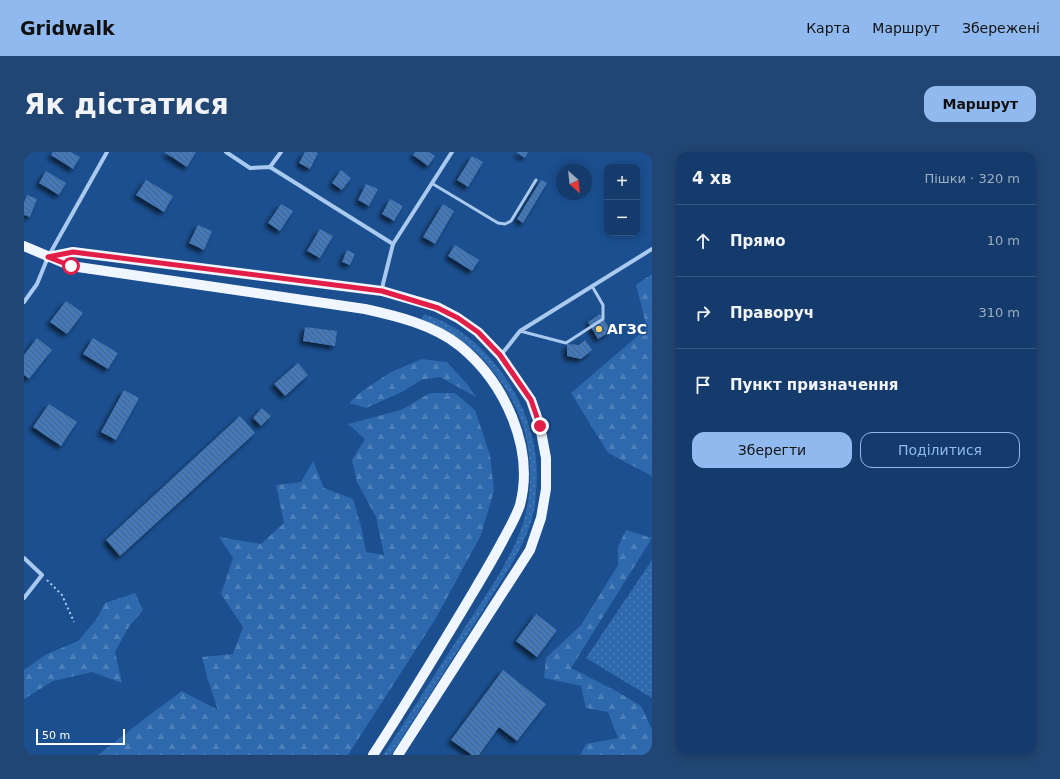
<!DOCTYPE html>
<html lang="uk">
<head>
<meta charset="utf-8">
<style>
  :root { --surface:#143b6b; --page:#214673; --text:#f1f3f6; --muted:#9dadc1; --line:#33557e; --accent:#90b9f0 }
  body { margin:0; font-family:"DejaVu Sans",sans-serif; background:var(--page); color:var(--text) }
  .controls { position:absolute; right:12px; top:12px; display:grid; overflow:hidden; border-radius:8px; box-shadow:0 2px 10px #0003 }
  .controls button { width:36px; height:36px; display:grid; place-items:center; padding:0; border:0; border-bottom:1px solid var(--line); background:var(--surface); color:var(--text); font:20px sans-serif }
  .compass { position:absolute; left:532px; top:12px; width:36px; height:36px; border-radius:50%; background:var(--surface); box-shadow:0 2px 10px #0003; rotate:153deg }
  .scale { position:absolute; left:12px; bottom:10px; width:89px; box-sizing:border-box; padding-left:4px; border:2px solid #fff; border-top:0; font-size:11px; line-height:14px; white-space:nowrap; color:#fff; -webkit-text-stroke:3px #1b4f8f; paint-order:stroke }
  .stop { position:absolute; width:12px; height:12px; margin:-9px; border:3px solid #e11d48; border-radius:50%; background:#fff }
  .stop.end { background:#e11d48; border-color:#fff; box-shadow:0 1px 4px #0008 }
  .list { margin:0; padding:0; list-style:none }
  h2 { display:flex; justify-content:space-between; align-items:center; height:52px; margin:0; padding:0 16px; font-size:17px }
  h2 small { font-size:13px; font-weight:400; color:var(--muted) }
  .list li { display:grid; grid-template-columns:26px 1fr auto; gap:12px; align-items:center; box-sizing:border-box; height:72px; padding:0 16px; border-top:1px solid var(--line) }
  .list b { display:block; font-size:15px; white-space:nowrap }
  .list em { font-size:13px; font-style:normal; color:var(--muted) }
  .actions { display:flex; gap:8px; padding:12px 16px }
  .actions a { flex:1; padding:9px 0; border:1px solid var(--accent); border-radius:12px; text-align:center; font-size:14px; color:var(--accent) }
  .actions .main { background:var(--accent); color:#111 }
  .icon { flex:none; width:22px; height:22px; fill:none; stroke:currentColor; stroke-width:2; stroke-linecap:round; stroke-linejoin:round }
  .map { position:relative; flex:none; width:628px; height:603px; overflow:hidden; border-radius:12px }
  header { display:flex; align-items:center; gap:24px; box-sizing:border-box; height:56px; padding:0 20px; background:var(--accent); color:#111 }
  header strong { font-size:19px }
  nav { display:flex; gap:22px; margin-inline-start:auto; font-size:14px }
  .intro { display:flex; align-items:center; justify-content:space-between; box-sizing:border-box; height:96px; padding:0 24px }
  h1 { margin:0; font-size:28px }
  .button { padding:10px 18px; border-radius:12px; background:var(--accent); color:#111; font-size:14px; font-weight:700 }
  main { display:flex; gap:24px; padding:0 24px }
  aside { flex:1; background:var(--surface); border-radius:12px; box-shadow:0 2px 10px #0003 }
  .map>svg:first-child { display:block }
</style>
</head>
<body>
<header>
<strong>Gridwalk</strong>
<nav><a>Карта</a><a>Маршрут</a><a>Збережені</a></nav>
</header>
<div class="intro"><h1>Як дістатися</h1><a class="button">Маршрут</a></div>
<main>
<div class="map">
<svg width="628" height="603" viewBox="0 0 628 603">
  <defs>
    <pattern id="grass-dots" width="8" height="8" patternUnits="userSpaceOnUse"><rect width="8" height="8" fill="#2e69ad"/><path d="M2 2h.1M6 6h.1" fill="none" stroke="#4d80b9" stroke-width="1.8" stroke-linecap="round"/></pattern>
    <pattern id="forest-firs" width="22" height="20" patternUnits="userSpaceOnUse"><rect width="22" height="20" fill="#2e69ad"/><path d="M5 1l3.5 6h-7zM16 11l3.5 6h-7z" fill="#4d80b9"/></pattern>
    <pattern id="building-back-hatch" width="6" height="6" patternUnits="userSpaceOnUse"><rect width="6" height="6" fill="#4478b7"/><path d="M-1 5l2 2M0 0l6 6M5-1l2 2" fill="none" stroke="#486282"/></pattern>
    <filter id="shadow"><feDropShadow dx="-3.5" dy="3.5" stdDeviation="2" flood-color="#0009"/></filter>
  </defs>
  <rect width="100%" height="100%" fill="#1b4f8f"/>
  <g fill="url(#grass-dots)">
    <path d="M400,162C438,174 463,198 485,231C506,265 516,300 512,340C511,346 512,352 510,358C503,392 482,421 464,450C433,501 399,552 367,603H359C384,566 407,528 431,491C451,459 475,427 491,392C514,343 511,282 481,236C460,203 436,182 399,168L398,166Z"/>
    <polygon points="628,408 628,546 562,506"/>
  </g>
  <g fill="url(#forest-firs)">
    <polygon points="628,122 628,324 584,301 547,241 623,176 612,133"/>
    <polygon points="398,207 423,210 443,232 452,245 416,225 397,228 378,240 342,256 325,251 338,239 367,220"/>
    <polygon points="406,241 431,241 451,258 466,303 470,339 457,383 412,466 324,603 74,603 124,564 158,539 194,558 183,525 178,505 209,502 219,475 197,442 209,406 195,385 237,392 260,371 252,333 277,330 289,309 300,336 329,347 338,378 342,400 360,403 352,365 333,330 328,308 341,287 324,272 377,258"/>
    <polygon points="602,378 628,386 547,516 594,540 617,554 628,578 628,603 556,603 562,592 594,586 584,560 562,556 557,534 520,526 522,506 557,473 594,413 594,395"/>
    <polygon points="111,441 119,458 104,476 91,500 98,531 68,520 29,529 0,547 0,518 21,503 54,489 72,468 81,451"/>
  </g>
  <g fill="url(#building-back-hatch)" filter="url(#shadow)">
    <polygon points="29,0 47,0 56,5 49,17 27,3"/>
    <polygon points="140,0 172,0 163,15"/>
    <polygon points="281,0 291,0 294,1 286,17 275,11"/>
    <polygon points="391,0 405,0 411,4 404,14 389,3"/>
    <polygon points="492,0 504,0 501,6"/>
    <polygon points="448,4 459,10 444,35 433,28"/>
    <polygon points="317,18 327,26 318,38 308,31"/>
    <polygon points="22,19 42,31 35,43 15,31"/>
    <polygon points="122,28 149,44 140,60 112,43"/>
    <polygon points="517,28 523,31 499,71 493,67"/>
    <polygon points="342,32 354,37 345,54 334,48"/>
    <polygon points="3,43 13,47 6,65 0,63 0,50"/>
    <polygon points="366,47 379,54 370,69 358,62"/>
    <polygon points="257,52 269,59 256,79 244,71"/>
    <polygon points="419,52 430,59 411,92 399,85"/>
    <polygon points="174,73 188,79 180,98 165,91"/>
    <polygon points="296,77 309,84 296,106 283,99"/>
    <polygon points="431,93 455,108 448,119 424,104"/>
    <polygon points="323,98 331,102 326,113 318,110"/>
    <polygon points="42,149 59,161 43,182 26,170"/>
    <polygon points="576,162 587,179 574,187 564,170"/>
    <polygon points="281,175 313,179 311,194 279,189"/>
    <polygon points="13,186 28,198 5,227 0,223 0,203"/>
    <polygon points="69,186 94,201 84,217 59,202"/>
    <polygon points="561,188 568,198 557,207 543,204 543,192 555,193"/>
    <polygon points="274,211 284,223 261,244 250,232"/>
    <polygon points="100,238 115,246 92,288 77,280"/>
    <polygon points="25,252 53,270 37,294 9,275"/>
    <polygon points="238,256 247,264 237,274 229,266"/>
    <polygon points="216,264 231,281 96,404 82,388"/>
    <polygon points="512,462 533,478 513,505 492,489"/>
    <polygon points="479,518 522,552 493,589 475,575 455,603 448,603 427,588"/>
  </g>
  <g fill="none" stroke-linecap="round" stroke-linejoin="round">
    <polyline stroke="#a9c9ee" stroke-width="2" stroke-dasharray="2 3" stroke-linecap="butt" points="23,428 38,443 50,470"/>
    <g stroke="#a9c9ee" stroke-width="3">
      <polyline points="409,32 474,71 481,72 487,69 512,28"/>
      <polyline points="496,179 542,191 579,167 579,153 568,134"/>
    </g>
    <g stroke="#a9c9ee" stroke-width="4">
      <polyline points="202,0 226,16 246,15 369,92"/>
      <polyline points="246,15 257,0"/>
      <polyline points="358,139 359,132 369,92 428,0"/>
      <polyline points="0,150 13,132 24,105 83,0"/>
      <polyline points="477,203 496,179 628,97"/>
      <polyline points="0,406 18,423 0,446"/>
    </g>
    <g stroke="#f0f6ff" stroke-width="10">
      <path d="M0,94L47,114L341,157C373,164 410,173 436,194C480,230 511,295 496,353C492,365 485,377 479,388C467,411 454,432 441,454C411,504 381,554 349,603"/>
      <polyline points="24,105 49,100 358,139 413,155 434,166 454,180 476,203 507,248 516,274 522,306 522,337 517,366 506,398 374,603"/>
    </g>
  </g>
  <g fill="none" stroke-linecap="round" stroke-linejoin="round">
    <polyline stroke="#e11d48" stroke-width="5" points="47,114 24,105 49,100 358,139 414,156 434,166 454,180 476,203 507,248 516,274"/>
  </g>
  <circle fill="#ffd166" stroke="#1b4f8f" stroke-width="1.5" cx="575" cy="177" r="4"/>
  <g text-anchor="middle" stroke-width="3" stroke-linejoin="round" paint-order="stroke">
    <g font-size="14" font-weight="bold" fill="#fff" stroke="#1b4f8f" text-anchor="start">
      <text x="583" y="182">АГЗС</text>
    </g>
  </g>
</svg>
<div class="controls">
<button>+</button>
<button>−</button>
</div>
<svg class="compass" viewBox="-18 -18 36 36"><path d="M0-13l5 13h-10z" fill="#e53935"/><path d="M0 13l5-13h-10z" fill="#9dadc1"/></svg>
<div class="scale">50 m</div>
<div class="stop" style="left:47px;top:114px"></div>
<div class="stop end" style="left:516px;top:274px"></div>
</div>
<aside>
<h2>4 хв<small>Пішки · 320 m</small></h2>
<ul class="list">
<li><svg class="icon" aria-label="ahead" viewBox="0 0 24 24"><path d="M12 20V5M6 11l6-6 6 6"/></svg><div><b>Прямо</b></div><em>10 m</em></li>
<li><svg class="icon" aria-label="right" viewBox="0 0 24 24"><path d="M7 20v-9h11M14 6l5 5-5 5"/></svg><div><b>Праворуч</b></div><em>310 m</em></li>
<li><svg class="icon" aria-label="arrive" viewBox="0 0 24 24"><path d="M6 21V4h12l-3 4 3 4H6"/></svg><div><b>Пункт призначення</b></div></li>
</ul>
<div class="actions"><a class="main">Зберегти</a><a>Поділитися</a></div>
</aside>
</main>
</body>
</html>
